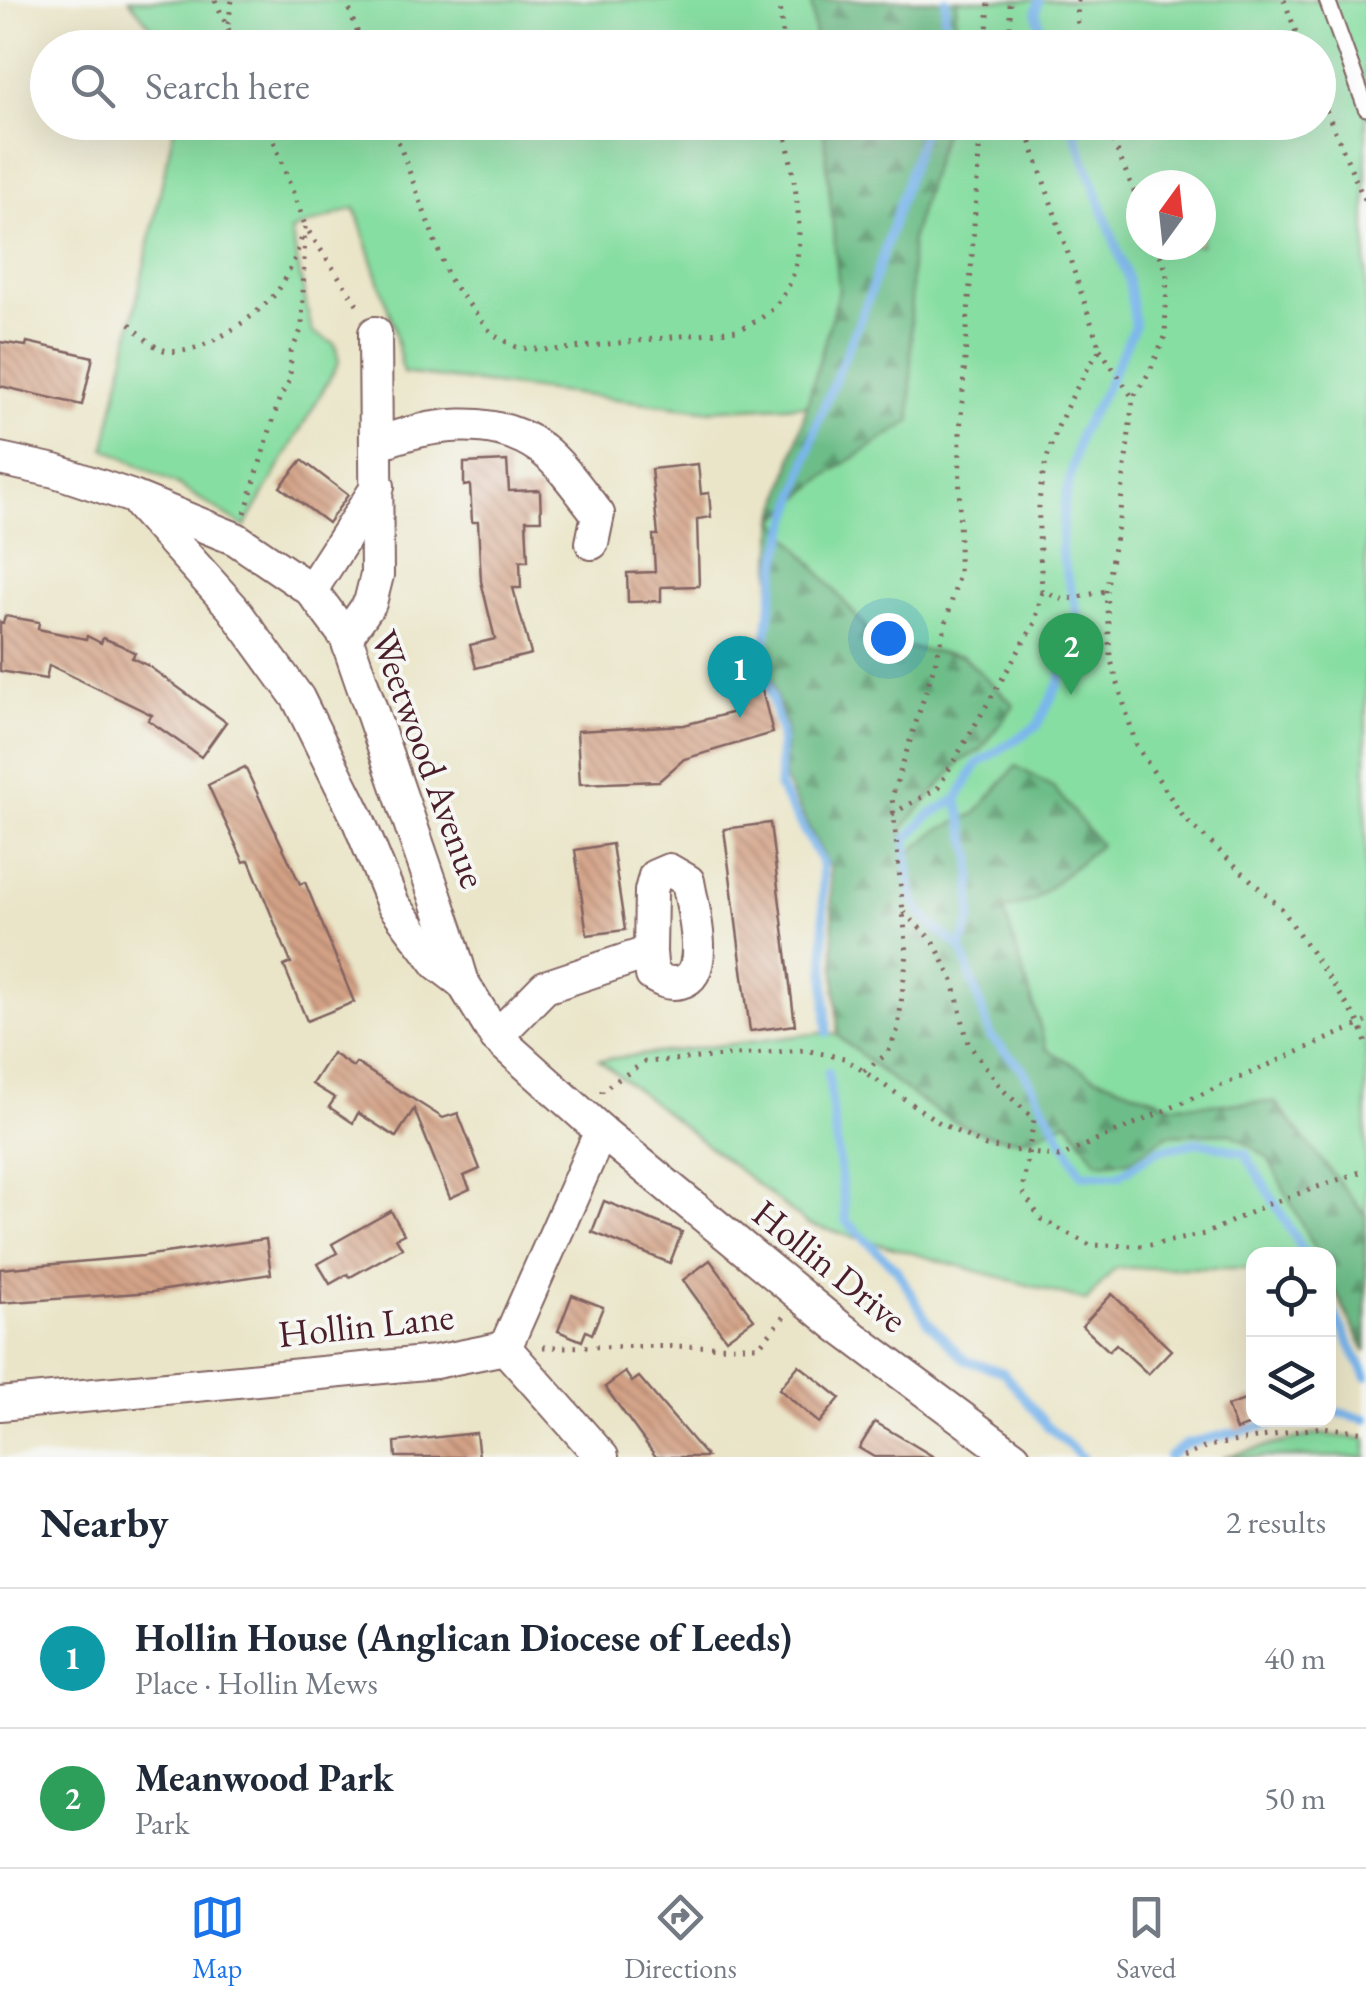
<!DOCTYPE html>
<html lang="en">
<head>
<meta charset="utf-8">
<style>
  :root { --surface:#fff; --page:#f6f6f7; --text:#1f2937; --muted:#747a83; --line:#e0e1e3; --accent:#1a73e8 }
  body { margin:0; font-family:"EB Garamond",serif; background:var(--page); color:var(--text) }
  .controls { position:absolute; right:30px; bottom:30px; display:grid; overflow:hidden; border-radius:20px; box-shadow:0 10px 40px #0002 }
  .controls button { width:90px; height:90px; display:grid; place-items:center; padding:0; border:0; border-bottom:2px solid var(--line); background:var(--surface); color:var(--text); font:50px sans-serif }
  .compass { position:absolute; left:1126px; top:170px; width:90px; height:90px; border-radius:50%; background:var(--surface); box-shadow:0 10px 40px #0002; rotate:15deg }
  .you { position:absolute; left:888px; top:638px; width:35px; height:35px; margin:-25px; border:8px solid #fff; border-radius:50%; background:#1a73e8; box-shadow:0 0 0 15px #1a73e833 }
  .badge { display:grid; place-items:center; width:65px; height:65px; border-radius:50%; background:var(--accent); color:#fff; font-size:32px; font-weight:700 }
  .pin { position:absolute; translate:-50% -82px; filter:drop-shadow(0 2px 5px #0008) }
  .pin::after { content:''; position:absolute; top:52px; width:35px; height:30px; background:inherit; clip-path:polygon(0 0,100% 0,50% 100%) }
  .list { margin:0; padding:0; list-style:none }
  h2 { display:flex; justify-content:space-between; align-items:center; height:130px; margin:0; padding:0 40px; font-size:42px }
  h2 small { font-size:32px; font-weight:400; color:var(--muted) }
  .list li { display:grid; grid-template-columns:65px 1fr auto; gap:30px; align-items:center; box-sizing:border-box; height:140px; padding:0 40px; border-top:2px solid var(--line) }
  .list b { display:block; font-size:38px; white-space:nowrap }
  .list p { margin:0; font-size:32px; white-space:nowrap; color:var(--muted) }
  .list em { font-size:32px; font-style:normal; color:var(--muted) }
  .icon { flex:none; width:55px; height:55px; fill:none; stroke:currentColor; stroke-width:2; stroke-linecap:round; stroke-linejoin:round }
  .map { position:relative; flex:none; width:1366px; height:1457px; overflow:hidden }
  .search { position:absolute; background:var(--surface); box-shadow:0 10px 40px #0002; left:30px; right:30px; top:30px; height:110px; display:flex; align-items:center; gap:25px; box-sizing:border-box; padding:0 35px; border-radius:55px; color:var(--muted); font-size:38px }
  .sheet { height:410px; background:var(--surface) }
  nav { display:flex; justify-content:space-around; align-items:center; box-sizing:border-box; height:140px; border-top:2px solid var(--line); background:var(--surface); font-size:28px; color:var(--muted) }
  nav a { display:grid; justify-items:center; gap:5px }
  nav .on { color:var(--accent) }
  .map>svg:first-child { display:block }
</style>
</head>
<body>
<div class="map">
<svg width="1366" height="1457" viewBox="0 0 1366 1457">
  <defs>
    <pattern id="forest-firs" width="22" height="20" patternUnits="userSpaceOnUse" patternTransform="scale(2.5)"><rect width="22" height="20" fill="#6dbd88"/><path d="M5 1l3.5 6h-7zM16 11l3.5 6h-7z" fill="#5c996f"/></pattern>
    <pattern id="building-back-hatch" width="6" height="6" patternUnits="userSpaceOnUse" patternTransform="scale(2.5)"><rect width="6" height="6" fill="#d3a185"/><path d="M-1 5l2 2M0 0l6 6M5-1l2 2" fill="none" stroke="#ad836d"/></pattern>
  </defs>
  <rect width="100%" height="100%" fill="#f6f6f2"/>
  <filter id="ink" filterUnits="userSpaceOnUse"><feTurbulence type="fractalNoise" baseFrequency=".01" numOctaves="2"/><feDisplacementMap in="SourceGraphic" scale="20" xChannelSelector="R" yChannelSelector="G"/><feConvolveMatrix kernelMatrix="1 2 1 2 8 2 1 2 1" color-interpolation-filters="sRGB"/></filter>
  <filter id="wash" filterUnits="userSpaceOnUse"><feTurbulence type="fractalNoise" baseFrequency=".0048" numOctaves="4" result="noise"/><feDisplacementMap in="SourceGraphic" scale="40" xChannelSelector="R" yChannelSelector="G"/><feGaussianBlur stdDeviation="2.25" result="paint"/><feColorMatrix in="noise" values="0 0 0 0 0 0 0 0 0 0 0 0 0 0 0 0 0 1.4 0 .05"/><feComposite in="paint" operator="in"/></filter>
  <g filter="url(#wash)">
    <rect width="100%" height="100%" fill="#eae5c8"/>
    <g fill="#87dea2" stroke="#687e66" stroke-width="2.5" fill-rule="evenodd">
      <path d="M129,0H1366V1352L1329,1281L1328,1254H1254L1253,1268H1115L1086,1301L807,1224L599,1060L821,1033L838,1035L830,868L784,780L786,727L766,663L775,520L807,405L704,410L403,373L394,327L355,208L291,231L312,332L335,344L339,362L245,527L176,484L105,448L175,123L1318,122V48H169ZM1141,185H1201V245H1141Z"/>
      <polygon points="1318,1434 1366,1439 1366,1457 1223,1457"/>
    </g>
    <g fill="url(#forest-firs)" stroke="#5c6e5a" stroke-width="2.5">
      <polygon points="811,0 957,0 953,47 816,47"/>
      <path d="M823,123H946L911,240V421L824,477L775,520L879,643L963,656L1014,705L981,750L961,761L903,828L905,858L936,831L975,814L1016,766L1054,788L1100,845L1033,901L1004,910L1047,1049L1094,1076L1171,1105L1275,1102L1366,1216V1352L1329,1278L1328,1254H1317L1268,1158L1231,1133L1167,1135L1129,1161L1097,1162L1068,1120C1055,1126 1040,1136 1025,1138C962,1146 885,1074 838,1036L830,868L784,780L786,727L766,663L775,520L839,290Z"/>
    </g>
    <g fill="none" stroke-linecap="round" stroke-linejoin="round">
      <g stroke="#7ab6ec" stroke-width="9">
        <polyline points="1039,0 1036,11 1045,48"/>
        <polyline points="942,48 946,0"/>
        <polyline points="1071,122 1128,279 1135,325 1104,392 1080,433 1064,506 1061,552 1079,619 1059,683 1037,726 977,764 957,799 972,857 971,920 961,947 991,1037 1022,1068 1082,1174 1119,1175 1158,1150 1200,1142 1245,1153 1305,1254"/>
        <path d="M957,799L928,816L907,839C910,900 908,911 961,947"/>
        <polyline points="827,1033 822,862 779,787 781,732 762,663 779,556 818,421 868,300 926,122"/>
        <polyline points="828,1072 846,1221 897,1270 928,1322 965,1360 1003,1372 1047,1426 1082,1457"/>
        <polyline points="1328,1301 1366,1376"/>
        <polyline points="1328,1410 1366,1419"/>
        <polyline points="1168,1457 1185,1444 1287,1420"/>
      </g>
    </g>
    <g id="blocks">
      <g fill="url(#building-back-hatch)">
        <polygon points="0,342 26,346 27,342 93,357 82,405 0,386"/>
        <polygon points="302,460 348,495 328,523 280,487"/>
        <polygon points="507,461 509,491 540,490 541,520 526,520 528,561 520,561 521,588 513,588 531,654 476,668 470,645 495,639 481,581 478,522 472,522 470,485 464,486 464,463"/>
        <polygon points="698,464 701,494 709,493 711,517 697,519 699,586 661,587 661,601 628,602 627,573 655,572 653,535 658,535 651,469"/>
        <polygon points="5,616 39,622 38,629 86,639 87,636 101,643 103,638 120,645 135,653 132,658 147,665 226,722 201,757 148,720 152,715 49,665 46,679 0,671 0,622 3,623"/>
        <polygon points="756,666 773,733 684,759 659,781 580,784 577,731 684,725 738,711 729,675"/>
        <polygon points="245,767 300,884 305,882 354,1002 307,1021 284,966 291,963 249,860 244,862 208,785"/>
        <polygon points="770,823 795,1025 750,1031 724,829"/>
        <polygon points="612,844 625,930 587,935 575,850"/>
        <polygon points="332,1053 353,1067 356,1063 443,1118 458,1113 480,1169 464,1176 470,1189 450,1198 414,1109 396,1137 358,1113 353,1123 329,1107 335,1098 312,1084"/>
        <polygon points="604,1201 682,1232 670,1263 592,1232"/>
        <polygon points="391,1211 404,1234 396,1238 402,1248 350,1277 348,1274 330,1284 318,1264 337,1253 332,1244"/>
        <polygon points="266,1239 271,1274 152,1292 0,1303 0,1269 143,1256"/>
        <polygon points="710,1260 754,1319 726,1339 683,1280"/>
        <polygon points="1112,1294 1171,1350 1148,1374 1116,1344 1109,1351 1082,1326"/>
        <polygon points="572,1295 603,1307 592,1334 586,1331 582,1341 558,1331"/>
        <polygon points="799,1365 840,1398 819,1423 779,1389"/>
        <polygon points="625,1372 632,1382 639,1377 707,1457 656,1457 605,1387"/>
        <polygon points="1254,1397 1254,1424 1236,1430 1227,1406"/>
        <polygon points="875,1422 899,1436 934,1457 874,1457 859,1448"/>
        <polygon points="476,1433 479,1457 396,1457 395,1442"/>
      </g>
    </g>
  </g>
  <g filter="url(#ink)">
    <use href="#blocks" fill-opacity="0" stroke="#826462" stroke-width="2.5"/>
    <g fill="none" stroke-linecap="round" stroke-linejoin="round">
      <defs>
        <polyline id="lane" points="1327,0 1366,108"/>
        <g id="street">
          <path d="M377,444C428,424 494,413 542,449C563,466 581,493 598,514L592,543"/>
          <polyline points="0,459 55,471 133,497 236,539 311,590 346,637 447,930 463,983 496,1037 601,1131 838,1326 1014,1457"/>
          <polyline points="140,505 232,607 298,698 357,817 393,904 438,964 463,983"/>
          <polyline points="311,590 378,486"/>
          <polyline points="346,637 370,603 377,575 375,333"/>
          <path d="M496,1037L545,987L650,952L651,891L655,876L669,870L688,881C692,906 712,973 681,982C669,985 662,981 652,975L650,952"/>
          <polyline points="505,1348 602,1457"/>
          <polyline points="0,1404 435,1362 505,1348 601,1131"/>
        </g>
      </defs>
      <use href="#lane" stroke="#826462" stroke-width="19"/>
      <use href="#street" stroke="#826462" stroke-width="36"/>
      <g stroke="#826462" stroke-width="5" stroke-dasharray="2.5 8" stroke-linecap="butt">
        <polyline points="215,0 237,48"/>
        <polyline points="346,0 363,48"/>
        <polyline points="778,0 785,48"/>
        <polyline points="1078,0 1077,19 1083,48"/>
        <polyline points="1284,0 1302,48"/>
        <polyline points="228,24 232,0"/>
        <polyline points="986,48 989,0"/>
        <polyline points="1010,48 1010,0"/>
        <polyline points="1318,91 1366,204"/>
        <polyline points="267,122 305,225"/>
        <path d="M391,122L449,279L492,334L518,348L554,350L737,330C828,297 795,195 784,122"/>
        <path d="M1024,122L1100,349C1070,396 1042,448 1039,506C1038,534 1041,563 1042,591L1064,600L1106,591"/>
        <polyline points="1105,122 1141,208"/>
        <polyline points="1156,245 1167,272 1165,337 1149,373 1133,398 1119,520 1106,591 1110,657 1136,745 1184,818 1282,909 1360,1024 1366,1043"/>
        <path d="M130,324C139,332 150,345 161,349C193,363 256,317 276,293C288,277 297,255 302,236"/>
        <polyline points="1100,349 1133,398"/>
        <polyline points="245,513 280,397 290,380 291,352 302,328 305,226 359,307"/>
        <polyline points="892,814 938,788 1035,623 1042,591"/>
        <polyline points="904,912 934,942 953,981 968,1043 1003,1090 1034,1119 1022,1191 1041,1219 1090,1245 1145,1246 1205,1234 1266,1205 1366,1170"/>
        <polyline points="864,1071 888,1053 898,1029 907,953 892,797 936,660 959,574 960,433 981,122"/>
        <polyline points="602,1093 602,1090 645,1062 804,1050 844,1058 940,1123 986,1146 1059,1157 1366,1022"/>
        <polyline points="543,1347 759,1346 784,1317"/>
        <polyline points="1183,1457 1208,1446 1322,1427 1366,1432"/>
      </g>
      <use href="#lane" stroke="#fff" stroke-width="15"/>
      <use href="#street" stroke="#fff" stroke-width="32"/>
    </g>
  </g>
  <g text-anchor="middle" stroke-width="8" stroke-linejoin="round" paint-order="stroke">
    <g font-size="38" fill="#4a1f2b" stroke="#f6f6f2">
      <text transform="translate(429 759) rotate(70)" y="13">Weetwood Avenue</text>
      <text transform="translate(830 1266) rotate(39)" y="13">Hollin Drive</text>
      <text transform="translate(366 1325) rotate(-6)" y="13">Hollin Lane</text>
    </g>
  </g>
</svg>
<div class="controls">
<button><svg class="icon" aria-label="locate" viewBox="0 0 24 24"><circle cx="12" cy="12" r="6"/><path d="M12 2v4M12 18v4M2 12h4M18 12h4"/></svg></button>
<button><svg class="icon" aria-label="layers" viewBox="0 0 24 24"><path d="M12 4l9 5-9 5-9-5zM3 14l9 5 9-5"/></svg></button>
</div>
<svg class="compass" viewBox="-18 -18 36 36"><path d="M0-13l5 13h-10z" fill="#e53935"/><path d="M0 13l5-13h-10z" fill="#747a83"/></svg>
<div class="you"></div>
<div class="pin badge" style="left:740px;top:718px;background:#0f9aa8">1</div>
<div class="pin badge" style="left:1071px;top:695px;background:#2e9e5b">2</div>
<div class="search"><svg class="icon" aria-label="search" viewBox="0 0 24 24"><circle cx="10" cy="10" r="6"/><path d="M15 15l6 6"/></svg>Search here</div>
</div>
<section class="sheet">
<h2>Nearby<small>2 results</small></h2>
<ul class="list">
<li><span class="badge" style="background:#0f9aa8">1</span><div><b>Hollin House (Anglican Diocese of Leeds)</b><p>Place · Hollin Mews</p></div><em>40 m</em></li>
<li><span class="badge" style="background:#2e9e5b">2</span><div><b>Meanwood Park</b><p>Park</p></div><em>50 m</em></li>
</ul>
</section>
<nav>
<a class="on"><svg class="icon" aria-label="map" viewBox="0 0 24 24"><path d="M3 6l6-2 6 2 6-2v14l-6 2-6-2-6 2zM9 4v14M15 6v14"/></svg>Map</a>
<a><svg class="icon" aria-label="directions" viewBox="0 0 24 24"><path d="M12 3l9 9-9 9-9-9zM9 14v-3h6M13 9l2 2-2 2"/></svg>Directions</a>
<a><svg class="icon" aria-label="saved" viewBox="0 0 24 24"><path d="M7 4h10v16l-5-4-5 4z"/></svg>Saved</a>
</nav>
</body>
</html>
